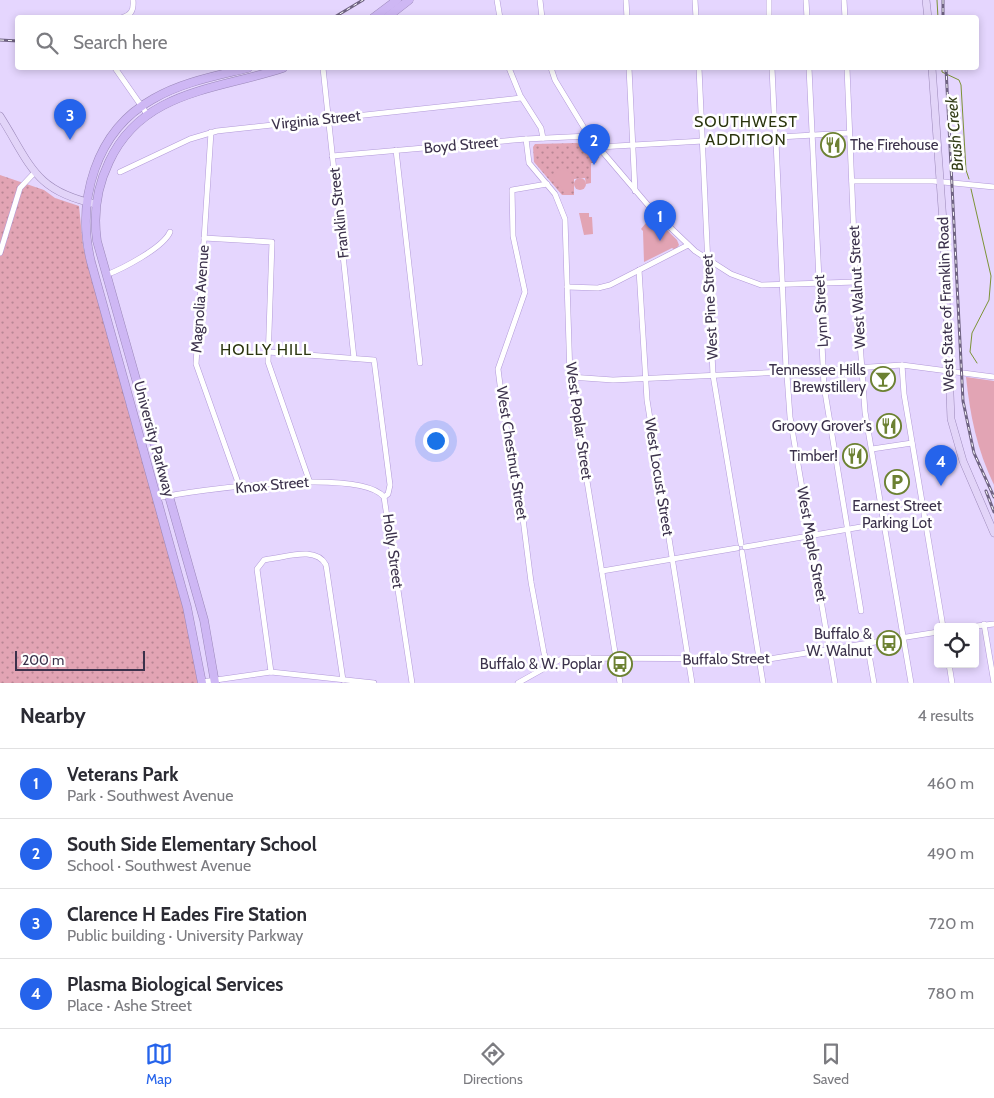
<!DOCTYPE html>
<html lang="en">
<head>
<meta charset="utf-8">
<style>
  :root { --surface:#fff; --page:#f2f2f3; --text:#2b2b33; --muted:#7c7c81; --line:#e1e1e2; --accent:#2563eb }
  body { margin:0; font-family:Cabin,sans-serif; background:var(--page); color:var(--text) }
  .controls { position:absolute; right:15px; bottom:15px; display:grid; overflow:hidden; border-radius:5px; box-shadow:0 2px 8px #0003 }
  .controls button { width:45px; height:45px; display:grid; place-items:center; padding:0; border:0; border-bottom:1px solid var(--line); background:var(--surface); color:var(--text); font:25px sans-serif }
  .scale { position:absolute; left:15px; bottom:12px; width:130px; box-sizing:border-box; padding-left:5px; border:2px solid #3b314b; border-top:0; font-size:14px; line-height:18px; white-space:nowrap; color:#3b314b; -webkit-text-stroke:4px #fff; paint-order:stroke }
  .you { position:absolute; left:435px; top:440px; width:18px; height:18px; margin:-12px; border:4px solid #fff; border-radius:50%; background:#1a73e8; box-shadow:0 0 0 8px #1a73e833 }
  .badge { display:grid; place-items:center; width:32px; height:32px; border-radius:50%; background:var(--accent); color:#fff; font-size:16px; font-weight:700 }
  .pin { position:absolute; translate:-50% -41px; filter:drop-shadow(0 1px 2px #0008) }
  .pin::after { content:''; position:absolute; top:26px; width:18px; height:15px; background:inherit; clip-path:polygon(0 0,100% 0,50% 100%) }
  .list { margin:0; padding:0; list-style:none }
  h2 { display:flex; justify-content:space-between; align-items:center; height:65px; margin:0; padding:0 20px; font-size:21px }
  h2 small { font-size:16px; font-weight:400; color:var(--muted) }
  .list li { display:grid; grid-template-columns:32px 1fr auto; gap:15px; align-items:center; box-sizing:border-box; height:70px; padding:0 20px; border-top:1px solid var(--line) }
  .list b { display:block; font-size:19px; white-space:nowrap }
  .list p { margin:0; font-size:16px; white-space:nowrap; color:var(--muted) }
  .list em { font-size:16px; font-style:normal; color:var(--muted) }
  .icon { flex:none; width:28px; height:28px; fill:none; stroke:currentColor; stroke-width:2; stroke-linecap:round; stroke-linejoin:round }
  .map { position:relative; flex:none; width:994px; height:683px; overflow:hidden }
  .search { position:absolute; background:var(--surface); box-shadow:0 2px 8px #0003; left:15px; right:15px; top:15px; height:55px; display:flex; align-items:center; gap:12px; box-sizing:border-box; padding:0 18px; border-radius:5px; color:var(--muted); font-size:19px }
  .sheet { height:345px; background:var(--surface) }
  nav { display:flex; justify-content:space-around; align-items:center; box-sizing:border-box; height:70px; border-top:1px solid var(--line); background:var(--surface); font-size:14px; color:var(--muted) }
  nav a { display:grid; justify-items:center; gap:2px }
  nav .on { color:var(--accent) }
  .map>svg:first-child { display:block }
</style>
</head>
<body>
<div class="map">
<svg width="994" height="683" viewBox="0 0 994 683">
  <defs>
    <pattern id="grass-dots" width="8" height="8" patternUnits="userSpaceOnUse" patternTransform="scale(1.25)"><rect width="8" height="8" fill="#e2a4b4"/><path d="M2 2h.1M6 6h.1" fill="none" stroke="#b88694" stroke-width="1.8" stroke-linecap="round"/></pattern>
  </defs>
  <rect width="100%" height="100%" fill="#e5d6fe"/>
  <g fill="url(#grass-dots)">
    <polygon points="576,143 589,145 599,157 596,163 591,163 591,183 586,184 585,178 574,179 574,195 562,195 534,162 533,147 535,144"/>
    <polygon points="0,175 44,190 55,198 79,206 83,246 185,612 198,683 0,683"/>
  </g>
  <g fill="#e2a4b4">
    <polygon points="564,168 571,174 571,191 564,191 553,175"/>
    <circle cx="580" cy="184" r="6"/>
    <polygon points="579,213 589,213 589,217 592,217 593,234 584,235"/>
    <polygon points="650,218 655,218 677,240 679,245 675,250 672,248 644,262 643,231 641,229"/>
    <path d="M966,377L994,381V485C977,450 970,415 966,377Z"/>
  </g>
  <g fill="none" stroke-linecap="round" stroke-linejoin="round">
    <g stroke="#7c9336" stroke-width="1">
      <polyline points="937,0 938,18"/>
      <polyline points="942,68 942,72 959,80 961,85 966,170 969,179"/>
      <polyline points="971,189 991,276 989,300 972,333 970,352 977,363"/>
    </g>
    <defs>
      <g id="minor">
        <polyline points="497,0 500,18"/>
        <polyline points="540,0 542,18"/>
        <polyline points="626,0 627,18"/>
        <polyline points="695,0 696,18"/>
        <polyline points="769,0 769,18"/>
        <polyline points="806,0 807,18"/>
        <polyline points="844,0 845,18"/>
        <path d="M121,18C131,15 134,11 133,0"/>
        <polyline points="115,68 147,114"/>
        <polyline points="323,68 354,358"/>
        <polyline points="509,68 520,95 541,128 543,138"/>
        <polyline points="551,68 555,80 589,136 653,211 695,251 731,274 761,285 856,282"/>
        <polyline points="629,68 635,191"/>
        <polyline points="699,68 713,375 741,544"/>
        <polyline points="772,68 775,133"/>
        <polyline points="809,68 824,386 861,611"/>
        <polyline points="847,68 856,287 865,412 911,683"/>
        <polyline points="211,132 196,364 240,488"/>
        <polyline points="779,137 849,133"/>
        <polyline points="526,139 529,163 555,194 565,219 570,377 620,683"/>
        <polyline points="776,141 786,368"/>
        <polyline points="599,147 772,137"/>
        <polyline points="396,150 420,363"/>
        <polyline points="332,156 526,139 589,136"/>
        <polyline points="120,172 190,139 217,131 521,98"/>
        <polyline points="852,181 933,181 994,187"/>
        <polyline points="547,184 512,190 513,236 525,292 498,369 504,416 520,495 531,582 544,653 548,665"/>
        <polyline points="204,238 272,242 268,362 309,480"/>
        <polyline points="0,253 20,188 35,172"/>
        <polyline points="639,270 647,400 692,683"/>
        <path d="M106,275C122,269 163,248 170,232"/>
        <polyline points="567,287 598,288 610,285 688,245"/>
        <polyline points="268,352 374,360 390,485 388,494 384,497 412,683"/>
        <polyline points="902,365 904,394 943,627"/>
        <polyline points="790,372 902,365 994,377"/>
        <polyline points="787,375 790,417 835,683"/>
        <polyline points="570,377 613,380 784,372"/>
        <polyline points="872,449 912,443"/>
        <path d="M157,498C195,490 360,467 384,497"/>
        <polyline points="745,547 884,523"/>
        <polyline points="742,552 763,683"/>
        <polyline points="602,571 737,548"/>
        <polyline points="984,624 994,683"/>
        <polyline points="967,627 994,624"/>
        <polyline points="867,643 874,683"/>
        <polyline points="949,664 952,683"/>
        <path d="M271,672L257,569L264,560L269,559C287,557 316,546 326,565L343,680"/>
        <polyline points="202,682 271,672 374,683"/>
        <polyline points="518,683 559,660 571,658 769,659 938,632"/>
      </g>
      <g id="major">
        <polyline points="926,0 928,18"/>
        <polyline points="932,68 943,222 951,419 963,461 994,533"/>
        <path d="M0,116C31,165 34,191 96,204"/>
      </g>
      <g id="highway">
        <polyline points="373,18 397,0"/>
        <polyline points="386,18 409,0"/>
        <path d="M202,683L187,607L91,262C76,201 95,131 153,99C182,82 216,76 248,68"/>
        <path d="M215,683L204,620L97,241C93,213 97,187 109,162C142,90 217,90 283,68"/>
      </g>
    </defs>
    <use href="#minor" stroke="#b29ad8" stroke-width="6"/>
    <use href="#major" stroke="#9b88b9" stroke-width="8"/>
    <use href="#highway" stroke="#9b88b9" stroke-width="9"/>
    <use href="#minor" stroke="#fff" stroke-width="5"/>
    <use href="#major" stroke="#e2d4f8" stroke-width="7"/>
    <use href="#highway" stroke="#ceb7f4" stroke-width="8"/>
    <defs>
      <g id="rail">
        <polyline points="943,0 943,18"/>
        <polyline points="333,18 363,0"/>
        <polyline points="0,40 18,41"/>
        <polyline points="946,68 963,401 974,453 994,497"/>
        <polyline points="986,491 994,512"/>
      </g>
    </defs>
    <use href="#rail" stroke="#6f6382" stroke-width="3"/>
    <use href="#rail" stroke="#fff" stroke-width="1" stroke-dasharray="4" stroke-linecap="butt"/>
  </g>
  <defs>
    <symbol id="restaurant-ring" viewBox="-11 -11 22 22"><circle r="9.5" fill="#fff" stroke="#6c8132" stroke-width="1.5"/><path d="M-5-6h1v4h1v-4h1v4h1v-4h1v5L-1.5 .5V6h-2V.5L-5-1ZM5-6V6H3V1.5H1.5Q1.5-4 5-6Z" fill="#6c8132"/></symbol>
    <symbol id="bar-ring" viewBox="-11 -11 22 22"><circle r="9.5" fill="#fff" stroke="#6c8132" stroke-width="1.5"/><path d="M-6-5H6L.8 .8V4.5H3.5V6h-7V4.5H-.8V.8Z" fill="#6c8132"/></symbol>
    <symbol id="parking-ring" viewBox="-11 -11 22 22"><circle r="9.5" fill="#fff" stroke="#6c8132" stroke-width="1.5"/><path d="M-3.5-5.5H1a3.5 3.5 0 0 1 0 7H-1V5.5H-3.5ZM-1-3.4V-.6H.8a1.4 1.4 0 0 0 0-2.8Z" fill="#6c8132"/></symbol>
    <symbol id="bus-ring" viewBox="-11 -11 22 22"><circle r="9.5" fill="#fff" stroke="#6c8132" stroke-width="1.5"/><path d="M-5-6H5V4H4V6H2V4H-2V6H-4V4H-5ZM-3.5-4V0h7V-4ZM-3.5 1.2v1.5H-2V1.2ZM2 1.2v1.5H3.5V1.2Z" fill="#6c8132"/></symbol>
  </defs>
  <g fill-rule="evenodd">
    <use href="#restaurant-ring" x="819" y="131" width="28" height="28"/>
    <use href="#bar-ring" x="869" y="365" width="28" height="28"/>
    <use href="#restaurant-ring" x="875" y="412" width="28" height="28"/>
    <use href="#restaurant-ring" x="841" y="442" width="28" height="28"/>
    <use href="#parking-ring" x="883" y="468" width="28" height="28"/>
    <use href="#bus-ring" x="875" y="629" width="28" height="28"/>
    <use href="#bus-ring" x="606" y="650" width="28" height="28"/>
  </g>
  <g text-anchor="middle" stroke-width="5" stroke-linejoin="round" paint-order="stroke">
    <g font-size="15" fill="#3b314b" stroke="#fff">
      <text transform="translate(316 120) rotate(-6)" y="5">Virginia Street</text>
      <text transform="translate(461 145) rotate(-5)" y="5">Boyd Street</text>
      <text transform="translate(339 213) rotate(-96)" y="5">Franklin Street</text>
      <text transform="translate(857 287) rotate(-93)" y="5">West Walnut Street</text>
      <text transform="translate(200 299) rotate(-86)" y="5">Magnolia Avenue</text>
      <text transform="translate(946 304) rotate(-92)" y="5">West State of Franklin Road</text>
      <text transform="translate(710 307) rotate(-93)" y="5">West Pine Street</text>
      <text transform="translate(821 311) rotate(-93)" y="5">Lynn Street</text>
      <text transform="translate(579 421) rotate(82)" y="5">West Poplar Street</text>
      <text transform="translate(154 439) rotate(75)" y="5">University Parkway</text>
      <text transform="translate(512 453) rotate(81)" y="5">West Chestnut Street</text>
      <text transform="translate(659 477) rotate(81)" y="5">West Locust Street</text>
      <text transform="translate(272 485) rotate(-5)" y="5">Knox Street</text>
      <text transform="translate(812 544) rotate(80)" y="5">West Maple Street</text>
      <text transform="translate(393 551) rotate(82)" y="5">Holly Street</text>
      <text transform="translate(726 659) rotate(-1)" y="5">Buffalo Street</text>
    </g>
    <g font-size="15" fill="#3b314b" stroke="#fff" text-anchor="end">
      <text x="850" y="150" text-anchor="start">The Firehouse</text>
      <text x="866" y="375">Tennessee Hills<tspan x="866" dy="17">Brewstillery</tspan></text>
      <text x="872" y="431">Groovy Grover's</text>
      <text x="838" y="461">Timber!</text>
      <text x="897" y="511" text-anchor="middle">Earnest Street<tspan x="897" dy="17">Parking Lot</tspan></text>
      <text x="872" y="639">Buffalo &amp;<tspan x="872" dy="17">W. Walnut</tspan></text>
      <text x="602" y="669">Buffalo &amp; W. Poplar</text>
    </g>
    <g font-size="16" letter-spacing="1" fill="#2b350f" stroke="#fff">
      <text x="746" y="127">SOUTHWEST<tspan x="746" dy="18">ADDITION</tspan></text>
      <text x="266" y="355">HOLLY HILL</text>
    </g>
    <g font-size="16" font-style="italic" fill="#343e18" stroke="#fff">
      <text transform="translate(954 134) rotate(-95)" y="6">Brush Creek</text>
    </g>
  </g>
</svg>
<div class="controls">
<button><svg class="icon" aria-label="locate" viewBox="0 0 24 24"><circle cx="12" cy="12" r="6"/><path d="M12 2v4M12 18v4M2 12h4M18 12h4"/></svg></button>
</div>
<div class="scale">200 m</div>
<div class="you"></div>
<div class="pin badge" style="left:660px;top:241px">1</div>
<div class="pin badge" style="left:594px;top:165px">2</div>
<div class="pin badge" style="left:70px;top:140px">3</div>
<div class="pin badge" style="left:941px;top:486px">4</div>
<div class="search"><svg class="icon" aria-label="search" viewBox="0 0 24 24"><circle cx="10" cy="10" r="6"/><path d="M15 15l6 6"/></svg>Search here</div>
</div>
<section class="sheet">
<h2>Nearby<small>4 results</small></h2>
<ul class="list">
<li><span class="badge">1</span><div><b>Veterans Park</b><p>Park · Southwest Avenue</p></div><em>460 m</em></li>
<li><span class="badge">2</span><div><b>South Side Elementary School</b><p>School · Southwest Avenue</p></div><em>490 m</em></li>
<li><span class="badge">3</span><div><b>Clarence H Eades Fire Station</b><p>Public building · University Parkway</p></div><em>720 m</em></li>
<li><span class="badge">4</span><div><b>Plasma Biological Services</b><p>Place · Ashe Street</p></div><em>780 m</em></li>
</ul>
</section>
<nav>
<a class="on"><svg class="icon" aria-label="map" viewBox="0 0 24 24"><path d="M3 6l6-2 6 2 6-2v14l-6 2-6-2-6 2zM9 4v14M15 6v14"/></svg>Map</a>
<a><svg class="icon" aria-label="directions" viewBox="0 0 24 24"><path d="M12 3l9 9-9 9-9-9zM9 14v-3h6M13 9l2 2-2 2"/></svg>Directions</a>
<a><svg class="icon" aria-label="saved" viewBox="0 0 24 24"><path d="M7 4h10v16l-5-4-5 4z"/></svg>Saved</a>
</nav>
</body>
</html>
